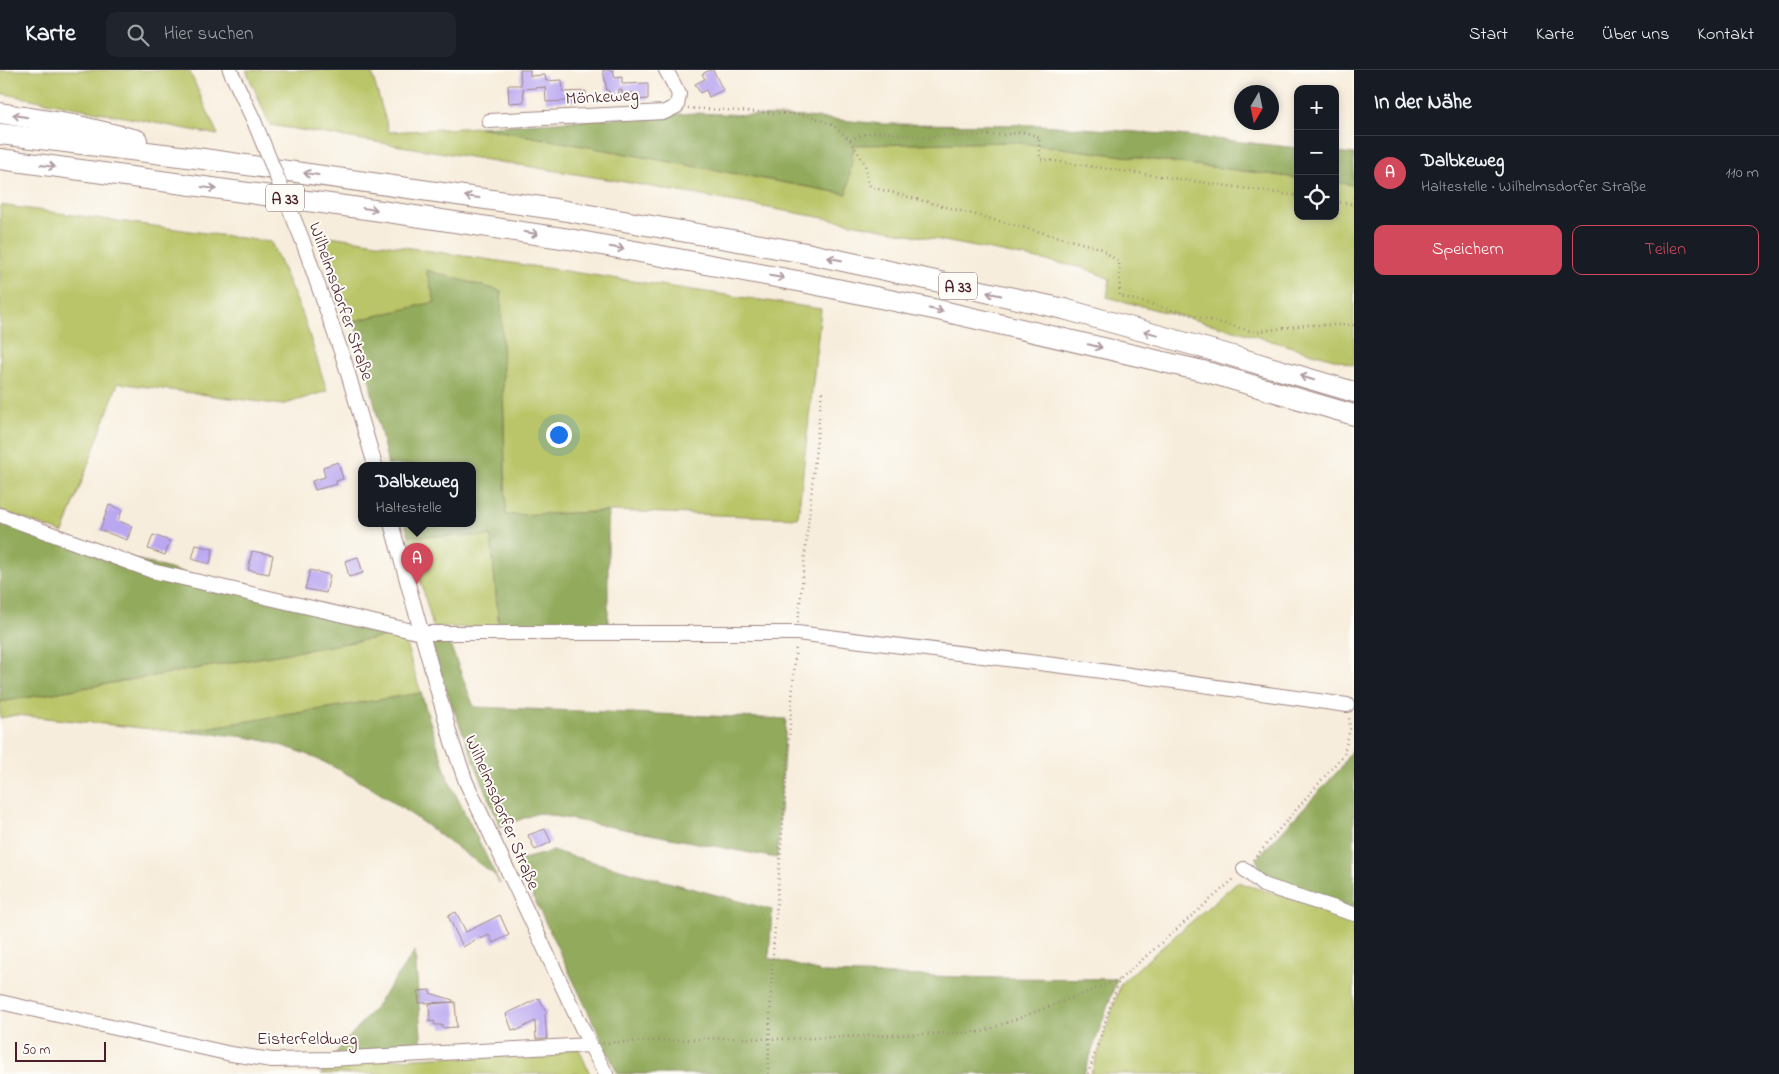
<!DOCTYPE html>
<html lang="de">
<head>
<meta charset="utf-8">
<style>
  :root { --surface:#171b24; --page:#20242c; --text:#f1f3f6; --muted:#9ea1a6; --line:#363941; --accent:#d1495b }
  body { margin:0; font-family:"Indie Flower",sans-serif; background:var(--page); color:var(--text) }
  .controls { position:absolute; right:15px; top:15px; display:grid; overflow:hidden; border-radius:10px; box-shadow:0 2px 8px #0003 }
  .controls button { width:45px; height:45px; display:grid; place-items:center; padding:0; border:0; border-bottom:1px solid var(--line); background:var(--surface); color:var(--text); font:25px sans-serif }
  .compass { position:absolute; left:1234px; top:15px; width:45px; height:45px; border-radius:50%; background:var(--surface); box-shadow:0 2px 8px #0003; rotate:189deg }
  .scale { position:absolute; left:15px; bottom:12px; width:91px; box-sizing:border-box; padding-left:5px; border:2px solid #4a1f2b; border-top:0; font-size:14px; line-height:18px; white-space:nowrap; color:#4a1f2b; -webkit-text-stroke:4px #fdfcf7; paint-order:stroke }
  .you { position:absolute; left:558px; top:364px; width:18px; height:18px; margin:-12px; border:4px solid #fff; border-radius:50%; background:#1a73e8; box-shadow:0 0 0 8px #1a73e833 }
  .badge { display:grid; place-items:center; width:32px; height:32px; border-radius:50%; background:var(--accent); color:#fff; font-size:16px; font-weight:700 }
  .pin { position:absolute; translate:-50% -41px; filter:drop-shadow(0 1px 2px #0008) }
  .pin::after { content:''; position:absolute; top:26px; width:18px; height:15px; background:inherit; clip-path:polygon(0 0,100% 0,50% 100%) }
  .popup { position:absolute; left:358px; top:392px; width:118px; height:65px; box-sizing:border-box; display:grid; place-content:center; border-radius:10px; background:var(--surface); filter:drop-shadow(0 1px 4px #0005); font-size:16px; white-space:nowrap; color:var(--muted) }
  .popup b { font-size:19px; color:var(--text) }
  .popup::after { content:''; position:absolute; left:50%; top:100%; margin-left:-10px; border:10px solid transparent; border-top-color:var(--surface) }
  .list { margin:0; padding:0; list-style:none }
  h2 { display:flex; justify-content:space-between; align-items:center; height:65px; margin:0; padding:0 20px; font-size:21px }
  h2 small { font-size:16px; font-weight:400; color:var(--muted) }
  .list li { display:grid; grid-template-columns:32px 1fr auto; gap:15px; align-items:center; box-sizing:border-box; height:75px; padding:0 20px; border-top:1px solid var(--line) }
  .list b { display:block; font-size:19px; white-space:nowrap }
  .list p { margin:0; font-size:16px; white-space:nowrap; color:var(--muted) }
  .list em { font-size:16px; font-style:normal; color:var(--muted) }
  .actions { display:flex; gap:10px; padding:15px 20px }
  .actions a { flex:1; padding:11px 0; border:1px solid var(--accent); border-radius:10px; text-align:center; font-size:18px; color:var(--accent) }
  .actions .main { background:var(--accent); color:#fff }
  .icon { flex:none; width:28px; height:28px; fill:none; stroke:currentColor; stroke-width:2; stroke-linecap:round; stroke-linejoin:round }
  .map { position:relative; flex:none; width:1354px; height:1004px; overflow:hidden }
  header { display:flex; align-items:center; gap:30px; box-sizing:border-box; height:70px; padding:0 25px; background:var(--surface); border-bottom:1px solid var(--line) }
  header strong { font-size:24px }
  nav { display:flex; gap:28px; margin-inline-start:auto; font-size:18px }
  .search { width:350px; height:45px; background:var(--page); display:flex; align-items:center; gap:12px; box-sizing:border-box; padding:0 18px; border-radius:10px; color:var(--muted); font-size:19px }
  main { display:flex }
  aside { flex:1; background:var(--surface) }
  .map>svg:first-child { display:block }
</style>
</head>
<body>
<header>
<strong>Karte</strong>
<div class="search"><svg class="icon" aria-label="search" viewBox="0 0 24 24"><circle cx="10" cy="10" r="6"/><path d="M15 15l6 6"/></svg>Hier suchen</div>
<nav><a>Start</a><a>Karte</a><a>Über uns</a><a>Kontakt</a></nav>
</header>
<main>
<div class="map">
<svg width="1354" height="1004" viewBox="0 0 1354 1004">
  <rect width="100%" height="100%" fill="#fdfcf7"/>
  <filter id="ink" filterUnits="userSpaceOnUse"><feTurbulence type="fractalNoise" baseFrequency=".02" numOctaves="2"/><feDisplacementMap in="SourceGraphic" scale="10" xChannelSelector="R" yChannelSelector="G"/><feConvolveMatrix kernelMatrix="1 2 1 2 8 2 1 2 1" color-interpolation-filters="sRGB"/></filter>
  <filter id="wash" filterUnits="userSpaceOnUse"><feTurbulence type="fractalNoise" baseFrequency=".0096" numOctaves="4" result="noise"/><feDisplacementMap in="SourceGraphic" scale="20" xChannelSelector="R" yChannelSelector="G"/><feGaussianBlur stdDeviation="1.12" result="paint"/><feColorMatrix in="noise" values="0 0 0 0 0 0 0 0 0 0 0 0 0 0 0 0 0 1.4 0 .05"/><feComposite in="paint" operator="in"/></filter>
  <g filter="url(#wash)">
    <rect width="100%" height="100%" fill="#f7eddc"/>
    <g fill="#b9c567" stroke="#827249">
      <polygon points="0,0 189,0 218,65 0,23"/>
      <polygon points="246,0 371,0 389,62 479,57 846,124 854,75 1013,72 1298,108 1298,146 1335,146 1335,112 1354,115 1354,295 1234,260 1107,227 1110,209 1084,198 841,151 625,112 270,55"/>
      <polygon points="0,135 271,172 303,245 327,321 282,335 118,313 63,463 0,440"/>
      <polygon points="323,165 821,239 798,448 613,441 506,446 501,221 427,201 435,232 354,251"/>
      <polygon points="409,466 491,466 499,558 433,557"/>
      <polygon points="400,564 404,568 421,623 181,662 17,645 0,648 0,632"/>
      <polygon points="1237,812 1354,848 1354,1004 1091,1004 1121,913"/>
      <polygon points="579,979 590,1004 321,1004 328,993"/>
    </g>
    <g fill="#92aa5c" stroke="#6e6444">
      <polygon points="694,43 807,47 883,54 1040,55 1177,65 1298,78 1298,108 1013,72 854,75 847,124 479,57"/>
      <polygon points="1335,82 1354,84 1354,115 1335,112"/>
      <polygon points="426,200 501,221 506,445 608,442 608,558 499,558 491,466 409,466 405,453 472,453 472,395 388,395 364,286 354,251 435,232"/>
      <polygon points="0,451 400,564 0,632"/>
      <polygon points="430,569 448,569 474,637 786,649 777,788 538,743 500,757 451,633"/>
      <path d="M421,623L448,709L500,814L495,805C424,755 347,689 261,670C237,664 206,664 181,662Z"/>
      <polygon points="1354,676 1354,840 1268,814 1256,789 1340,699"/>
      <polygon points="553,781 772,840 769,888 825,903 999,908 1117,909 1084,1004 618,1004 516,791"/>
      <polygon points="415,881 422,980 334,985 376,936"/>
    </g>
    <g id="blocks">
      <g fill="#baa7f1">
        <polygon points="520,0 530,0 530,6 545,5 546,11 562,10 563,22 586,21 586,30 546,32 545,17 523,19 524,32 509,33 508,15 521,15"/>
        <polygon points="603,0 613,0 615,8 622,7 622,14 648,13 648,29 634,30 634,23 622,24 622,20 618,20 619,26 610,28 609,21 607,21"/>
        <polygon points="710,0 713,0 723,20 709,27 706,20 700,23 695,14 705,9 702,4"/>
        <polygon points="338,392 343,409 336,411 337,414 315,420 312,411 325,407 323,397"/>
        <polygon points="109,435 122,440 118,451 132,456 127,470 100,460"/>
        <polygon points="153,465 170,471 165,485 148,479"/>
        <polygon points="196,475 213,479 210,494 192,489"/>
        <polygon points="252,481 273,485 269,504 248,500"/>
        <polygon points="358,487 363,503 349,507 345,491"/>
        <polygon points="310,500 330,505 326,523 305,519"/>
        <polygon points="545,759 551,772 535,780 528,765"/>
        <polygon points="456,842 466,862 500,845 509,865 493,873 489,865 481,869 480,867 463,877 448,846"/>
        <polygon points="430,920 430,923 453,930 453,932 419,933 418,921"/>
        <polygon points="539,928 547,943 545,945 547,969 536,969 535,951 516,961 515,959 512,960 506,944"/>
        <polygon points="455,932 457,957 442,958 442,955 435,955 434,951 430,952 429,934"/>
      </g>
    </g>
  </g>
  <g filter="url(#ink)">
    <use href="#blocks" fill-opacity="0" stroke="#a08684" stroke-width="1"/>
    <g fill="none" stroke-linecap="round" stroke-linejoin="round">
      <defs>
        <g id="minor">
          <polyline points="230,0 254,51"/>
          <polyline points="489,51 665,42 677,36 679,24 666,0"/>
          <polyline points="302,169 344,290 375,395"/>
          <polyline points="0,445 152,501 421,563 797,563 1087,599 1347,635"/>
          <polyline points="391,453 452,672 466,712 590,975 606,1004"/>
          <polyline points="1244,799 1263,815 1354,844"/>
          <polyline points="0,932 231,984 272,990 330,989 590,975"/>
        </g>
        <g id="highway">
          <polyline points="0,43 74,55 137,70"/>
          <polyline points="0,64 204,89 555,139 806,183 1064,239 1222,283 1354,322"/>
          <polyline points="0,89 381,141 569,169 803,212 938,240 1207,302 1354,345"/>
        </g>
      </defs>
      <use href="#minor" stroke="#a08684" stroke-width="16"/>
      <use href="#highway" stroke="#a08684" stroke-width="22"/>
      <g stroke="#a08684" stroke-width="2.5" stroke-dasharray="1 4" stroke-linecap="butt">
        <polyline points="688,38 809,45 833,55 850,70 865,94 868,113 871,117 1100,178 1119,192 1120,226 1255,262 1305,255 1354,255"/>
        <path d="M850,70C884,51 908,73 940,66L1004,65L1024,62L1039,67L1040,89L1298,126"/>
        <polyline points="1335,132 1354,134"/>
        <polyline points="798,552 822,320"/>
        <polyline points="1253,790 1344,684 1350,659 1349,647"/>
        <polyline points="603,973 722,968 782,969 982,962 1119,910"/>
        <polyline points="768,1004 772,897 796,575"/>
        <polyline points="1088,1004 1119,910 1235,808"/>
      </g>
      <use href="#minor" stroke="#fff" stroke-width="14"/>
      <use href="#highway" stroke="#fff" stroke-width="20"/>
      <defs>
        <polyline id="minor-bridge" points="254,51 302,169"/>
      </defs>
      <use href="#minor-bridge" stroke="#a08684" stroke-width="16" stroke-linecap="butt"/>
      <use href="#minor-bridge" stroke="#fff" stroke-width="14"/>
    </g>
    <defs><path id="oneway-shaft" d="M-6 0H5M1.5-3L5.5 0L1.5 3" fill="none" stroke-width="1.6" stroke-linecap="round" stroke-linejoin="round" transform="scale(1.25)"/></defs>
    <g stroke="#ae9aa0">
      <use href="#oneway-shaft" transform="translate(20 46) rotate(-171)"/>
      <use href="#oneway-shaft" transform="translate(48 96) rotate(8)"/>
      <use href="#oneway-shaft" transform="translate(311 104) rotate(-172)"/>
      <use href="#oneway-shaft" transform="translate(209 118) rotate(8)"/>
      <use href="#oneway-shaft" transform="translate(472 127) rotate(-172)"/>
      <use href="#oneway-shaft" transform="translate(370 139) rotate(8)"/>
      <use href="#oneway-shaft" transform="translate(531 163) rotate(9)"/>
      <use href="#oneway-shaft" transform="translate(617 178) rotate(10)"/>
      <use href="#oneway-shaft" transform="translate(835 189) rotate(-168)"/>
      <use href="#oneway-shaft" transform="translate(777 207) rotate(10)"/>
      <use href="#oneway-shaft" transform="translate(994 224) rotate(-168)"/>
      <use href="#oneway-shaft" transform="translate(936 240) rotate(12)"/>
      <use href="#oneway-shaft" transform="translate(1151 263) rotate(-165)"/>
      <use href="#oneway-shaft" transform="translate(1095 276) rotate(13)"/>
      <use href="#oneway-shaft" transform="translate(1307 308) rotate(-163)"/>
    </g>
  </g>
  <g text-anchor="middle" stroke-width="4" stroke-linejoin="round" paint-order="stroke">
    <g fill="#fdfcf7" stroke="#806168" stroke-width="1">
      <rect x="266" y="114.5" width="38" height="27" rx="4"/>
      <rect x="939" y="202.5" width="38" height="27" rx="4"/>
    </g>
    <g font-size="16" font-weight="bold" fill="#4a1f2b">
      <text x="285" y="134">A 33</text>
      <text x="958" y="222">A 33</text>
    </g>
    <g font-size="18" fill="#4a1f2b" stroke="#fdfcf7">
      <text transform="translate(602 26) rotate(-3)" y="6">Mönkeweg</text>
      <text transform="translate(342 231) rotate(71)" y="6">Wilhelmsdorfer Straße</text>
      <text transform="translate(503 742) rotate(67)" y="6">Wilhelmsdorfer Straße</text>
      <text x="307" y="974">Eisterfeldweg</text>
    </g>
  </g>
</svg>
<div class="controls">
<button>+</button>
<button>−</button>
<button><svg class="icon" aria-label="locate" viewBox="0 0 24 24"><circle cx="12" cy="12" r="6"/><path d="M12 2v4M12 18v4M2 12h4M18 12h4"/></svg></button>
</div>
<svg class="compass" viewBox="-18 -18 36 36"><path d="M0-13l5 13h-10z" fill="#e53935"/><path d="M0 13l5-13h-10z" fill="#9ea1a6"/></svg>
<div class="scale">50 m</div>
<div class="you"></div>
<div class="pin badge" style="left:417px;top:514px">A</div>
<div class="popup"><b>Dalbkeweg</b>Haltestelle</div>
</div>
<aside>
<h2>In der Nähe<small></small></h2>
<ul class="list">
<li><span class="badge">A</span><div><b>Dalbkeweg</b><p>Haltestelle · Wilhelmsdorfer Straße</p></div><em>110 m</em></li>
</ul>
<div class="actions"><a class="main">Speichern</a><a>Teilen</a></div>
</aside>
</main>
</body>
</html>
